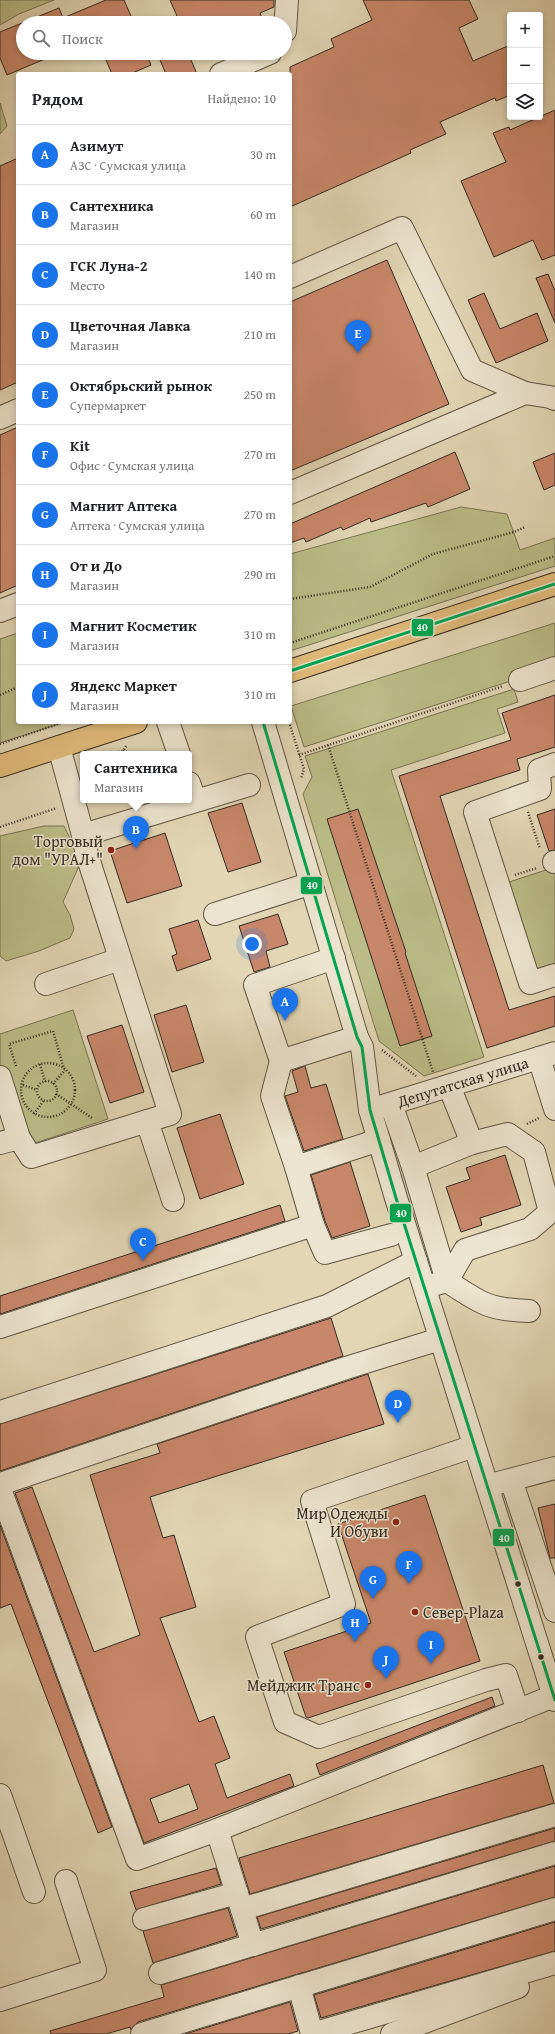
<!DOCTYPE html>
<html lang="ru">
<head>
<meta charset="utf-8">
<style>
  :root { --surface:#fff; --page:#f2f2f2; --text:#202124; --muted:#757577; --line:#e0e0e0; --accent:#1a73e8 }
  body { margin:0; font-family:"Gentium Book Plus",serif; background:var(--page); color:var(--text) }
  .controls { position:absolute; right:12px; top:12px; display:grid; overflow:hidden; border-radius:4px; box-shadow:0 2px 6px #0003 }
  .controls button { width:36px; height:36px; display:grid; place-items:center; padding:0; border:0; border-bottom:1px solid var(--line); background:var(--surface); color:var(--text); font:20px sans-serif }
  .you { position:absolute; left:252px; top:944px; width:14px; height:14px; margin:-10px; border:3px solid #fff; border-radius:50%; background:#1a73e8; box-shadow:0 0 0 6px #1a73e833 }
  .badge { display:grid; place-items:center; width:26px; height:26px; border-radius:50%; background:var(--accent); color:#fff; font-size:13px; font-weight:700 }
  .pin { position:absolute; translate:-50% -33px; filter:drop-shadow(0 1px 2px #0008) }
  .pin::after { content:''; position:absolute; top:21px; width:14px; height:12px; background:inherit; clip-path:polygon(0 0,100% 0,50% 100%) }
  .popup { position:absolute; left:80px; top:751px; width:112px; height:52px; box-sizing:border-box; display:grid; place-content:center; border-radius:4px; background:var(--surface); filter:drop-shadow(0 1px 3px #0005); font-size:13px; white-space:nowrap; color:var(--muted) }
  .popup b { font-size:15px; color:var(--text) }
  .popup::after { content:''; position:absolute; left:50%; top:100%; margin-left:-8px; border:8px solid transparent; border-top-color:var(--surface) }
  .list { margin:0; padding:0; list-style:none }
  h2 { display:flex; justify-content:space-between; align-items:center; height:52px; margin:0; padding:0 16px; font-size:17px }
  h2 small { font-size:13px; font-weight:400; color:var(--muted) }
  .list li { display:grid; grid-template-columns:26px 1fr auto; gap:12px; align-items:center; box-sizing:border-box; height:60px; padding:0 16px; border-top:1px solid var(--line) }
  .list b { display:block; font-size:15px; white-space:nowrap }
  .list p { margin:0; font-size:13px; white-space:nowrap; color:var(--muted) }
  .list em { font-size:13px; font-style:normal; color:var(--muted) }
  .icon { flex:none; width:22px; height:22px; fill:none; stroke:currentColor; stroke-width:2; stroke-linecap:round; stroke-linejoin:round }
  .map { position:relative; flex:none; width:555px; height:2034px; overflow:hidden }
  .search { position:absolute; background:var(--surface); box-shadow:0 2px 6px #0003; left:16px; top:16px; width:276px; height:44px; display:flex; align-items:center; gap:10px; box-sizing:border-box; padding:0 14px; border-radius:22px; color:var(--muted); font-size:15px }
  .panel { position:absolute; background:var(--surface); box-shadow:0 2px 6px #0003; left:16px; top:72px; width:276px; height:652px; border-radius:4px }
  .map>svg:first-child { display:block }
</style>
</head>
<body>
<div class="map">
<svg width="555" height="2034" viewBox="0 0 555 2034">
  <rect width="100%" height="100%" fill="#e2d6b4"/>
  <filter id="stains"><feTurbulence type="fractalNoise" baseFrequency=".005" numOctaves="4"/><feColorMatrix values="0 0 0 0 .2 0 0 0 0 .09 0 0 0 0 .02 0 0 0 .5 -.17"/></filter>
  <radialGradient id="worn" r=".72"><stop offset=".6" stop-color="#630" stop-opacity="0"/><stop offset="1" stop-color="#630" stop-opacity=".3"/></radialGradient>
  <g fill="#bbbc87" stroke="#787454">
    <polygon points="0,0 54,0 19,14 0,25"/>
    <polygon points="0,103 7,126 0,134"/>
    <polygon points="461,507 507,514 520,550 555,538 555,566 290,651 290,554"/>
    <polygon points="555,623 555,658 511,672 514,680 304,747 291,706"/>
    <polygon points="18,633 18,722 65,722 0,743 0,639"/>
    <polygon points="514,689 518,702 497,709 505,733 391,770 484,1057 424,1076 379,1041 303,794 312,777 305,756"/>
    <polygon points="44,826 64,826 77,853 79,866 63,902 70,915 74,929 70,938 39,951 6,961 0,956 0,836"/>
    <polygon points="555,867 555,964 532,972 503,884"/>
    <polygon points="73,1010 108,1119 26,1146 0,1068 0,1034"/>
  </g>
  <g fill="#c8876a" stroke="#342b20" fill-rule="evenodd">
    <polygon points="106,0 124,0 134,23 23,23 23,53 59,53 7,75 0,58 0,32 59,8 63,18"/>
    <polygon points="170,0 274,0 274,7 260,13 264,23 180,23"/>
    <polygon points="363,0 469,0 478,19 459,28 473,61 510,45 510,95 496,101 495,98 440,122 446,134 410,150 411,153 290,207 290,67 334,47 331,39 372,20"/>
    <polygon points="103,53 146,53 151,65 130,74 112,74"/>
    <polygon points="157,53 188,53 197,74 166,74"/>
    <polygon points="555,110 555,255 542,260 533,240 494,257 461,181 506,162 493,133 509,127 510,130"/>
    <polygon points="18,158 18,382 0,390 0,166"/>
    <polygon points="387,260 449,404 290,471 290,302"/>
    <polygon points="548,274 555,291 555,323 536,278"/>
    <polygon points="484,293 500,329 537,313 548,341 496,363 468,300"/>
    <polygon points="18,427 18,585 0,593 0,435"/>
    <polygon points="455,452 470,489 428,507 426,503 371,522 370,518 343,530 341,527 306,542 304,538 290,543 290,524"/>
    <polygon points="555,453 555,485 544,490 533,462"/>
    <polygon points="555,695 555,747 517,759 520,770 440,796 509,1010 555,996 555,1026 487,1048 399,776 511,740 502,713"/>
    <polygon points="242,803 261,862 228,872 208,813"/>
    <polygon points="358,809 406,952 405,953 432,1036 400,1046 327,819"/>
    <polygon points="555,809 555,850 549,851 537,815"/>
    <polygon points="165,833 182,886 127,903 110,851"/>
    <polygon points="278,914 288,944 266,951 270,967 254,972 239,926"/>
    <polygon points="198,920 211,959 177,971 172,956 177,954 169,929"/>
    <polygon points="186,1005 204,1062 172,1072 154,1015"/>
    <polygon points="122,1025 144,1092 110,1103 87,1036"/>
    <polygon points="305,1066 311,1088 326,1084 343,1139 304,1151 285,1096 298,1092 292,1071"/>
    <polygon points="220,1114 244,1184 200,1199 177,1128"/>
    <polygon points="505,1155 521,1205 480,1218 482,1225 461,1232 446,1187 470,1179 466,1168"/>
    <polygon points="350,1162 370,1226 332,1238 325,1221 311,1175"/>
    <polygon points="280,1205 285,1221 0,1314 0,1296"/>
    <polygon points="331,1318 343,1356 0,1471 0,1424"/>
    <path d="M368,1374L384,1424L150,1497L163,1538L174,1535L196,1607L160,1618L199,1722L214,1716L230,1758L215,1764L227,1798L290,1774L294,1786L144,1843L15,1493L32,1487L94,1652L140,1635L90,1475L160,1453L157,1444ZM189,1784L198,1809L159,1823L150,1799Z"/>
    <polygon points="425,1495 480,1661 308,1718 306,1717 284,1652 371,1623 338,1524"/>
    <polygon points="555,1504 555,1558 550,1558 538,1508"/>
    <polygon points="0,1525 112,1827 98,1833 11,1604 0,1608"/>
    <polygon points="492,1697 495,1706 320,1775 316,1764"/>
    <polygon points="543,1765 554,1803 250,1894 239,1858"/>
    <polygon points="555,1828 555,1841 261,1929 257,1917"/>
    <polygon points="555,1866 555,1897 138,2022 131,2030 130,2027 106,2034 51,2034 50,2031 164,1997 161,1985"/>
    <polygon points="216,1868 221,1884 136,1910 130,1892"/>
    <polygon points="228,1908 237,1936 153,1963 143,1931"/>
    <polygon points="555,1922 555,1951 321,2018 314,1995"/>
    <polygon points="290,2002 298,2031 288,2034 185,2034"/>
  </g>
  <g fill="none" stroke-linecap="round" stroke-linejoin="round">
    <defs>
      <g id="minor">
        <polyline points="285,31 287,0"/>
        <polyline points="221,74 270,53"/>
        <polyline points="290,277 402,228 472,370 525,393"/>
        <polyline points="0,418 18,410"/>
        <polyline points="290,493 525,393 550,397 555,399"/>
        <polyline points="0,611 18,604"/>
        <polyline points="520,680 555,668"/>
        <polyline points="168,722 179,754"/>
        <polyline points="263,722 357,1037 362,1047 370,1110 396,1198 555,1700"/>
        <polyline points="59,747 83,835 249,785"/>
        <polyline points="555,764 539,770 540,789 475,812 530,983 555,975"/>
        <polyline points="189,783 195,800"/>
        <polyline points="554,862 555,862"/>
        <polyline points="215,914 312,883"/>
        <polyline points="334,958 255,985 281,1061 357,1037"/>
        <polyline points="46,984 120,959"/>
        <polyline points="539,1058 555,1109"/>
        <polyline points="281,1061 272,1096 296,1167"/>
        <polyline points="0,1077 19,1138"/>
        <polyline points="449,1086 472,1143"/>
        <polyline points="391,1104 413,1167"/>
        <path id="s1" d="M370,1110L555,1053"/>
        <polyline points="147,1121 173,1200"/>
        <polygon points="508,1134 534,1152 550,1212 530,1229 465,1250 447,1281 413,1167 472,1143"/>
        <polyline points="379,1140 296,1167 313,1225 325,1253 391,1235"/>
        <polyline points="0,1143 19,1138 31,1157 170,1114 87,855 83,835"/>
        <path d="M433,1285L447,1281C480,1303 489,1310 529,1311"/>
        <polyline points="0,1327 313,1225"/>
        <polyline points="0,1412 327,1306 416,1261"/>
        <polyline points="474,1446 312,1501 344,1604 257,1637 285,1722 319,1737 486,1680 506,1675 518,1711"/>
        <polyline points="511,1480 555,1611"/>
        <polyline points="498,1483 555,1468"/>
        <polyline points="0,1484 346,1368 440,1339"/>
        <polyline points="0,1489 137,1859 217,1830 554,1696"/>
        <polyline points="0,1795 34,1892"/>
        <polyline points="217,1830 253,1945"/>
        <polyline points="242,1909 555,1815"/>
        <polyline points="144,1919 237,1893"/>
        <polyline points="160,1973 555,1853"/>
        <polyline points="299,1986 312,2034"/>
        <polyline points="0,2000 95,1970 66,1881"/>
        <polyline points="142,2034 555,1909"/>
        <polyline points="312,2034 555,1963"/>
        <polyline points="392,2034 518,1987"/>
      </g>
      <g id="major">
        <polyline points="290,671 555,584"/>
        <polyline points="0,766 136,722"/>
      </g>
    </defs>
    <use href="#minor" stroke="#605645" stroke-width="24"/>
    <use href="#major" stroke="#342b20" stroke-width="24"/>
    <g stroke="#342b20" stroke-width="2.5" stroke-dasharray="1 2" stroke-linecap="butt">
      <polyline points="290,599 370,587 433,554 514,532 525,527"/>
      <polyline points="290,643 555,556"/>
      <polyline points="0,695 18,687"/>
      <polyline points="289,722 304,769 301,779"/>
      <polyline points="0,744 64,722"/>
      <polyline points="328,745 433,1072"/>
      <polyline points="123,751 136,754"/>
      <polyline points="110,754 123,751 127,745"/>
      <polyline points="299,755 503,686"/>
      <polyline points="528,812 540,849"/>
      <polyline points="0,827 57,808"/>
      <polyline points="515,875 537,868"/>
      <polyline points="382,1050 416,1076"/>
      <circle cx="48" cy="1090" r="27"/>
      <polyline points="40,1064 45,1082"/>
      <polyline points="16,1066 9,1044 53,1031 64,1069"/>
      <circle cx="47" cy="1091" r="10"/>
      <polyline points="53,1084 65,1070"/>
      <polyline points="23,1085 37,1090"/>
      <polyline points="56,1094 92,1118"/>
      <polyline points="34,1114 44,1100"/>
      <polyline points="527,1124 539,1118"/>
    </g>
    <use href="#minor" stroke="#ece4ce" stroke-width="22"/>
    <use href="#major" stroke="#e1bb7a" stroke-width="22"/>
    <defs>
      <g id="bus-1">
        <polyline points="290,671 555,584"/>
        <polyline points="263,722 357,1037 362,1047 370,1110 396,1198 555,1700"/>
      </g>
    </defs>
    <use href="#bus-1" stroke="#ece4ce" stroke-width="6"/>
    <use href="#bus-1" stroke="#00a651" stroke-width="3"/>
  </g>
  <g fill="#8f2418" stroke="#ece4ce" stroke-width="1.5">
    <circle cx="111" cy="850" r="4"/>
    <circle cx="396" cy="1522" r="4"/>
    <circle cx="415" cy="1612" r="4"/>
    <circle cx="368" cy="1685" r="4"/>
  </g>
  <g fill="#342b20" stroke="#ece4ce" stroke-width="1.5">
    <circle cx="518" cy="1584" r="3.5"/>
    <circle cx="541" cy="1657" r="3.5"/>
  </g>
  <g text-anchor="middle" stroke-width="3" stroke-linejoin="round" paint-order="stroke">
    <g font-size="16" fill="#342b20" stroke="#ece4ce" text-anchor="end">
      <text x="103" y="847">Торговый<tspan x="103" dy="18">дом "УРАЛ+"</tspan></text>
      <text x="388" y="1519">Мир Одежды<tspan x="388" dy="18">И Обуви</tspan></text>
      <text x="423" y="1618" text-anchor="start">Север-Plaza</text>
      <text x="360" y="1691">Мейджик Транс</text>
    </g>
    <g font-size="16" fill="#342b20" stroke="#ece4ce">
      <text dy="6" stroke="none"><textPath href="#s1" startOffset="97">Депутатская улица</textPath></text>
    </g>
  </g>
  <g stroke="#ece4ce" stroke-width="1.5">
    <rect x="411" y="618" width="23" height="19" rx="4" fill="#00a651"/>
    <rect x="300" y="876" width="23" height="19" rx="4" fill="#00a651"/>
    <rect x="389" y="1203" width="23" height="20" rx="4" fill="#00a651"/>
    <rect x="492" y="1528" width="23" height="19" rx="4" fill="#00a651"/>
  </g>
  <g font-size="11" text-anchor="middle" font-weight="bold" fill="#fff">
    <text x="422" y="631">40</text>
    <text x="312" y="889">40</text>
    <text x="401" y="1217">40</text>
    <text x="504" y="1542">40</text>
  </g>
  <rect width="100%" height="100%" filter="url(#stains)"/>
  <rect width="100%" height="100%" fill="url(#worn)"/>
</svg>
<div class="controls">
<button>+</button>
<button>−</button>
<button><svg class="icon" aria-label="layers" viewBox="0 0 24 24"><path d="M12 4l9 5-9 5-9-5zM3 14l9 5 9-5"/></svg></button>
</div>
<div class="you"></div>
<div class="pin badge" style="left:285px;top:1021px">A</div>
<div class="pin badge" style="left:136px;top:849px">B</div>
<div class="popup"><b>Сантехника</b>Магазин</div>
<div class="pin badge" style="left:143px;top:1261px">C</div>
<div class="pin badge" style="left:398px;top:1423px">D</div>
<div class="pin badge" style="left:358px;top:353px">E</div>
<div class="pin badge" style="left:409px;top:1584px">F</div>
<div class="pin badge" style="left:373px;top:1599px">G</div>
<div class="pin badge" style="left:355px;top:1642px">H</div>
<div class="pin badge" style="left:431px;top:1664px">I</div>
<div class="pin badge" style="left:386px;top:1679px">J</div>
<div class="search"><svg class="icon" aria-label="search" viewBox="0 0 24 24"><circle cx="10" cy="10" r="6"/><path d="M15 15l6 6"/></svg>Поиск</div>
<section class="panel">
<h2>Рядом<small>Найдено: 10</small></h2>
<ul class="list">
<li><span class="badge">A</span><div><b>Азимут</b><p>АЗС · Сумская улица</p></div><em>30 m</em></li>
<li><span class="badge">B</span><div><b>Сантехника</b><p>Магазин</p></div><em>60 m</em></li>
<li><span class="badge">C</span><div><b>ГСК Луна-2</b><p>Место</p></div><em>140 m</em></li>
<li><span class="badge">D</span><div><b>Цветочная Лавка</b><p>Магазин</p></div><em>210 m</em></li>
<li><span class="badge">E</span><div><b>Октябрьский рынок</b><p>Супермаркет</p></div><em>250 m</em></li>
<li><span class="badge">F</span><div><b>Kit</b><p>Офис · Сумская улица</p></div><em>270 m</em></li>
<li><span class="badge">G</span><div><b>Магнит Аптека</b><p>Аптека · Сумская улица</p></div><em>270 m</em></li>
<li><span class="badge">H</span><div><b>От и До</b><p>Магазин</p></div><em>290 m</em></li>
<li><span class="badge">I</span><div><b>Магнит Косметик</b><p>Магазин</p></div><em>310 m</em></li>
<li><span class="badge">J</span><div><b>Яндекс Маркет</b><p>Магазин</p></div><em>310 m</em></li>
</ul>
</section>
</div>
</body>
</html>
